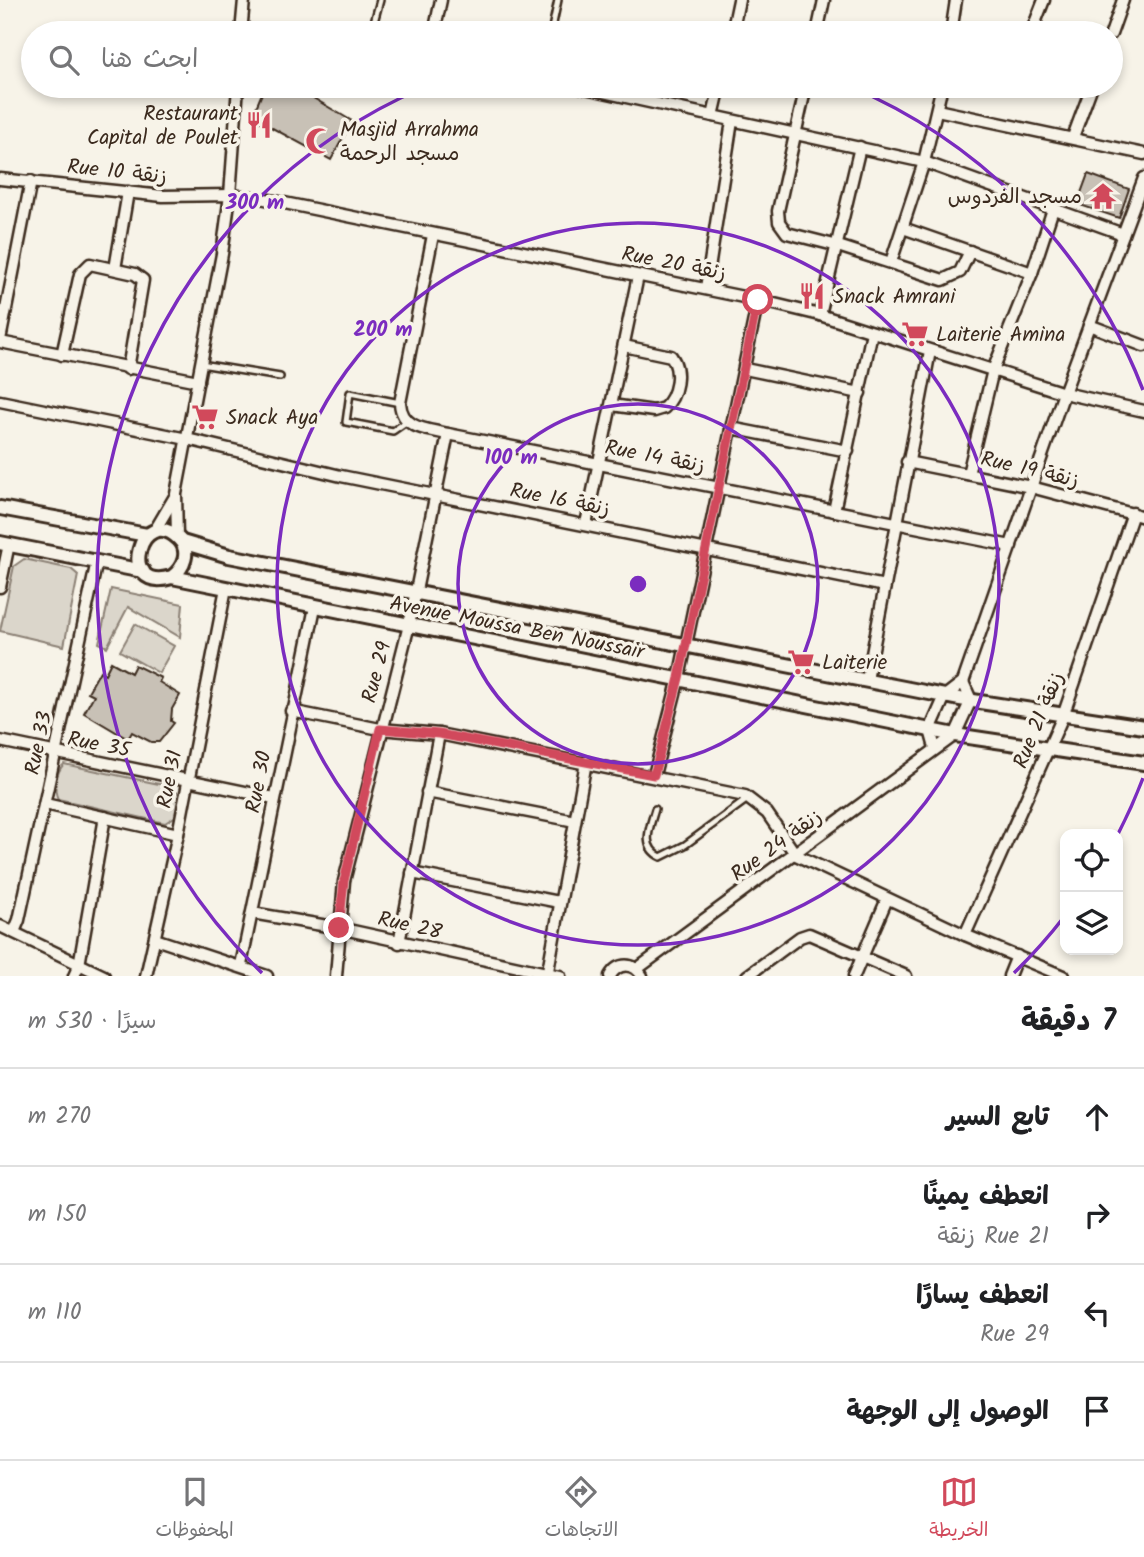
<!DOCTYPE html>
<html lang="ar">
<head>
<meta charset="utf-8">
<style>
  :root { --surface:#fff; --page:#f6f6f6; --text:#202124; --muted:#757577; --line:#e0e0e0; --accent:#d1495b }
  body { margin:0; font-family:Kalam,"Playpen Sans Arabic",sans-serif; background:var(--page); color:var(--text); direction:rtl }
  .controls { position:absolute; right:21px; bottom:21px; display:grid; overflow:hidden; border-radius:14px; box-shadow:0 4px 10px #0003 }
  .controls button { width:63px; height:63px; display:grid; place-items:center; padding:0; border:0; border-bottom:2px solid var(--line); background:var(--surface); color:var(--text); font:35px sans-serif }
  .stop { position:absolute; width:21px; height:21px; margin:-16px; border:5px solid #d1495b; border-radius:50%; background:#fff }
  .stop.end { background:#d1495b; border-color:#fff; box-shadow:0 2px 7px #0008 }
  .list { margin:0; padding:0; list-style:none }
  h2 { display:flex; justify-content:space-between; align-items:center; height:91px; margin:0; padding:0 28px; font-size:30px }
  h2 small { font-size:23px; font-weight:400; color:var(--muted) }
  .list li { display:grid; grid-template-columns:46px 1fr auto; gap:21px; align-items:center; box-sizing:border-box; height:98px; padding:0 28px; border-top:2px solid var(--line) }
  .list b { display:block; font-size:26px; white-space:nowrap }
  .list p { margin:0; font-size:23px; white-space:nowrap; color:var(--muted) }
  .list em { font-size:23px; font-style:normal; color:var(--muted) }
  .icon { flex:none; width:38px; height:38px; fill:none; stroke:currentColor; stroke-width:2; stroke-linecap:round; stroke-linejoin:round }
  .map { position:relative; flex:none; width:1144px; height:976px; overflow:hidden; direction:ltr }
  .search { position:absolute; background:var(--surface); box-shadow:0 4px 10px #0003; left:21px; right:21px; top:21px; height:77px; display:flex; align-items:center; gap:18px; box-sizing:border-box; padding:0 24px; border-radius:38px; color:var(--muted); font-size:26px }
  .sheet { height:483px; background:var(--surface) }
  nav { display:flex; justify-content:space-around; align-items:center; box-sizing:border-box; height:98px; border-top:2px solid var(--line); background:var(--surface); font-size:19px; color:var(--muted) }
  nav a { display:grid; justify-items:center; gap:4px }
  nav .on { color:var(--accent) }
  .map>svg:first-child { display:block }
</style>
</head>
<body>
<div class="map">
<svg width="1144" height="976" viewBox="0 0 1144 976">
  <rect width="100%" height="100%" fill="#f7f3e8"/>
  <filter id="ink" filterUnits="userSpaceOnUse"><feTurbulence type="fractalNoise" baseFrequency=".0143" numOctaves="2"/><feDisplacementMap in="SourceGraphic" scale="14" xChannelSelector="R" yChannelSelector="G"/><feConvolveMatrix kernelMatrix="1 2 1 2 8 2 1 2 1" color-interpolation-filters="sRGB"/></filter>
  <g filter="url(#ink)">
    <g fill="#dbd6cb" stroke="#8b8074" stroke-width="2">
      <polygon points="24,559 71,569 78,575 64,646 0,631 14,566"/>
      <polygon points="111,589 183,604 180,637 128,607 107,647 99,643"/>
      <polygon points="135,624 174,646 159,673 120,651"/>
      <path d="M64,764L173,787L179,794L176,816L165,823L58,799C53,790 56,772 64,764Z"/>
    </g>
    <g fill="#c8c1b6" stroke="#3b2a1e" stroke-width="2">
      <polygon points="265,86 293,86 352,121 331,160 252,117"/>
      <polygon points="1088,174 1129,189 1119,218 1077,204"/>
      <polygon points="111,662 131,673 135,665 161,678 159,682 180,695 172,709 171,721 174,723 159,742 151,742 132,732 128,739 84,713 94,695 88,692 100,671 105,674"/>
    </g>
    <g fill="none" stroke-linecap="round" stroke-linejoin="round">
      <defs>
        <g id="service">
          <polyline points="371,33 380,0"/>
          <polyline points="551,33 558,0"/>
          <polyline points="201,364 280,377"/>
          <polyline points="400,403 350,393 346,422 393,431 406,422"/>
          <path d="M655,809C650,827 640,847 661,857L685,845L749,798"/>
        </g>
        <g id="minor">
          <polyline points="241,30 255,33"/>
          <polyline points="241,33 244,0"/>
          <polyline points="434,33 441,0"/>
          <polyline points="732,33 739,0"/>
          <polyline points="817,33 824,0"/>
          <polyline points="951,33 956,0"/>
          <polyline points="1031,33 1044,0"/>
          <polyline points="1111,34 1123,0"/>
          <polyline points="466,86 486,86"/>
          <polyline points="576,86 924,162 1123,234"/>
          <polyline points="806,86 778,211 779,222 787,233 838,246 943,280 960,272 970,251"/>
          <polyline points="937,110 1144,154"/>
          <polyline points="713,116 720,86"/>
          <polyline points="1073,137 1092,86"/>
          <polyline points="0,179 163,196 230,195 260,198 758,300 820,315 1064,393 1144,411"/>
          <polyline points="903,228 1032,273"/>
          <path d="M433,235L400,403C402,429 426,429 448,434L1011,546"/>
          <polyline points="891,262 924,162 942,86"/>
          <polyline points="115,269 128,192"/>
          <polyline points="706,288 732,121"/>
          <polyline points="820,315 860,147"/>
          <polyline points="1089,325 1144,346"/>
          <polyline points="0,340 31,181"/>
          <polyline points="0,342 198,381"/>
          <polyline points="62,355 80,274 90,264 135,274 143,280 128,369"/>
          <polyline points="745,369 860,393"/>
          <polyline points="0,401 187,439 341,476 885,586"/>
          <path d="M612,405L654,411L664,408C677,396 682,371 671,356L624,346"/>
          <polyline points="731,428 848,451"/>
          <polyline points="907,462 1031,487 1144,517"/>
          <polyline points="968,474 993,370 1032,273 1053,209"/>
          <polyline points="834,511 872,332"/>
          <polyline points="586,524 638,276"/>
          <polyline points="154,532 174,498"/>
          <polyline points="177,536 176,494 222,254 230,195 238,86"/>
          <polyline points="0,587 9,544"/>
          <polyline points="867,680 930,351"/>
          <polyline points="291,711 380,729 439,734 745,796 767,813 796,855 965,935 1063,976"/>
          <polyline points="0,741 274,798"/>
          <polyline points="935,748 930,730 945,696 963,682 1064,393 1144,178"/>
          <polyline points="654,775 679,678 758,300"/>
          <polyline points="427,792 575,821"/>
          <polyline points="45,804 178,834"/>
          <polyline points="412,873 559,902"/>
          <polyline points="252,913 339,928 560,976"/>
          <polyline points="0,926 104,976"/>
          <polyline points="14,932 19,920 97,561"/>
          <polyline points="965,935 1063,716 1133,513"/>
          <polyline points="155,939 267,976"/>
          <polyline points="399,943 439,734"/>
          <polyline points="241,965 315,607"/>
          <polyline points="637,969 955,735 971,700 963,682"/>
          <polyline points="74,976 79,965 105,817"/>
          <polyline points="146,976 178,834 226,588"/>
          <polyline points="336,976 344,881 409,625 448,434"/>
          <polyline points="547,976 586,762"/>
          <path d="M610,976C618,962 634,962 642,976"/>
          <polyline points="747,976 800,937 809,934 906,976"/>
          <polyline points="854,976 887,899"/>
          <polyline points="1009,976 1017,956"/>
        </g>
        <g id="tertiary">
          <polyline points="0,508 147,535"/>
          <polyline points="182,542 229,556 960,699 1144,727"/>
          <polyline points="0,543 143,571"/>
          <path d="M172,577C184,568 191,551 179,539C141,501 114,594 172,577L955,735L1144,763"/>
        </g>
      </defs>
      <use href="#service" stroke="#3b2a1e" stroke-width="10"/>
      <use href="#minor" stroke="#3b2a1e" stroke-width="15"/>
      <use href="#tertiary" stroke="#3b2a1e" stroke-width="18"/>
      <use href="#service" stroke="#f7f3e8" stroke-width="5"/>
      <use href="#minor" stroke="#f7f3e8" stroke-width="10"/>
      <use href="#tertiary" stroke="#f7f3e8" stroke-width="12"/>
    </g>
  </g>
  <g fill="none" stroke-linecap="round" stroke-linejoin="round" filter="url(#ink)">
    <polyline stroke="#d1495b" stroke-width="9" points="339,928 344,881 380,729 439,734 654,775 679,678 758,300"/>
  </g>
  <g fill="none" stroke="#7b2cbf" stroke-width="3.5">
    <circle cx="638" cy="584" r="180"/>
    <circle cx="638" cy="584" r="361"/>
    <path d="M1143 778A541 541 0 0 1 1118 834M1064 917A541 541 0 0 1 1014 973M262 973A541 541 0 0 1 427 86M849 86A541 541 0 0 1 1143 390"/>
  </g>
  <defs>
    <symbol id="restaurant-bare" viewBox="-9 -9 18 18"><path d="M-5-6h1v4h1v-4h1v4h1v-4h1v5L-1.5 .5V6h-2V.5L-5-1ZM5-6V6H3V1.5H1.5Q1.5-4 5-6Z" fill="#d1495b" stroke="#f7f3e8" stroke-width="2.5" paint-order="stroke"/></symbol>
    <symbol id="mosque-bare" viewBox="-9 -9 18 18"><path d="M3.5-4.9A6 6 0 1 0 3.5 4.9A5 5 0 1 1 3.5-4.9Z" fill="#d1495b" stroke="#f7f3e8" stroke-width="2.5" paint-order="stroke"/></symbol>
    <symbol id="temple-bare" viewBox="-9 -9 18 18"><path d="M0-6L5-2H3V0L6.5 2.5H4V6H1.5V3h-3V6H-4V2.5H-6.5L-3 0V-2H-5Z" fill="#d1495b" stroke="#f7f3e8" stroke-width="2.5" paint-order="stroke"/></symbol>
    <symbol id="supermarket-bare" viewBox="-9 -9 18 18"><path d="M-6-5.5h2.5l.6 2H6L4.5 2H-2.5L-4.4-4H-6ZM-1.5 3.2a1.3 1.3 0 1 0 .1 0ZM3 3.2a1.3 1.3 0 1 0 .1 0Z" fill="#d1495b" stroke="#f7f3e8" stroke-width="2.5" paint-order="stroke"/></symbol>
  </defs>
  <g fill-rule="evenodd">
    <use href="#restaurant-bare" x="240" y="106" width="38" height="38"/>
    <use href="#mosque-bare" x="300" y="122" width="38" height="38"/>
    <use href="#temple-bare" x="1084" y="177" width="38" height="38"/>
    <use href="#restaurant-bare" x="793" y="277" width="38" height="38"/>
    <use href="#supermarket-bare" x="896" y="315" width="38" height="38"/>
    <use href="#supermarket-bare" x="186" y="398" width="38" height="38"/>
    <use href="#supermarket-bare" x="782" y="643" width="38" height="38"/>
  </g>
  <g text-anchor="middle" stroke-width="7" stroke-linejoin="round" paint-order="stroke">
    <g font-size="21" fill="#3b2a1e" stroke="#f7f3e8" text-anchor="start">
      <text x="238" y="120" text-anchor="end">Restaurant<tspan x="238" dy="24">Capital de Poulet</tspan></text>
      <text x="340" y="136">Masjid Arrahma<tspan x="340" dy="24">مسجد الرحمة</tspan></text>
      <text x="1082" y="203" text-anchor="end">مسجد الفردوس</text>
      <text x="833" y="303">Snack Amrani</text>
      <text x="936" y="341">Laiterie Amina</text>
      <text x="226" y="424">Snack Aya</text>
      <text x="822" y="669">Laiterie</text>
    </g>
    <g font-size="21" fill="#3b2a1e" stroke="#f7f3e8">
      <text transform="translate(117 171) rotate(6)" y="7">Rue 10 زنقة</text>
      <text transform="translate(674 263) rotate(11)" y="7">Rue 20 زنقة</text>
      <text transform="translate(655 456) rotate(11)" y="7">Rue 14 زنقة</text>
      <text transform="translate(1030 469) rotate(13)" y="7">Rue 19 زنقة</text>
      <text transform="translate(560 499) rotate(11)" y="7">Rue 16 زنقة</text>
      <text transform="translate(517 627) rotate(11)" y="7">Avenue Moussa Ben Noussair</text>
      <text transform="translate(376 672) rotate(-75)" y="7">Rue 29</text>
      <text transform="translate(1038 720) rotate(-68)" y="7">Rue 21 زنقة</text>
      <text transform="translate(38 743) rotate(-78)" y="7">Rue 33</text>
      <text transform="translate(99 744) rotate(11)" y="7">Rue 35</text>
      <text transform="translate(169 779) rotate(-79)" y="7">Rue 31</text>
      <text transform="translate(258 782) rotate(-79)" y="7">Rue 30</text>
      <text transform="translate(776 845) rotate(-36)" y="7">Rue 24 زنقة</text>
      <text transform="translate(410 925) rotate(13)" y="7">Rue 28</text>
    </g>
  </g>
  <circle cx="638" cy="584" r="10" fill="#7b2cbf" stroke="#f7f3e8" stroke-width="3.5"/>
  <g font-size="21" text-anchor="middle" font-weight="bold" fill="#7b2cbf" stroke="#f7f3e8" stroke-width="7" stroke-linejoin="round" paint-order="stroke">
    <text x="255" y="209">300 m</text>
    <text x="383" y="336">200 m</text>
    <text x="511" y="464">100 m</text>
  </g>
</svg>
<div class="controls">
<button><svg class="icon" aria-label="locate" viewBox="0 0 24 24"><circle cx="12" cy="12" r="6"/><path d="M12 2v4M12 18v4M2 12h4M18 12h4"/></svg></button>
<button><svg class="icon" aria-label="layers" viewBox="0 0 24 24"><path d="M12 4l9 5-9 5-9-5zM3 14l9 5 9-5"/></svg></button>
</div>
<div class="stop" style="left:758px;top:300px"></div>
<div class="stop end" style="left:339px;top:928px"></div>
<div class="search"><svg class="icon" aria-label="search" viewBox="0 0 24 24"><circle cx="10" cy="10" r="6"/><path d="M15 15l6 6"/></svg>ابحث هنا</div>
</div>
<section class="sheet">
<h2>7 دقيقة<small>سيرًا · 530 m</small></h2>
<ul class="list">
<li><svg class="icon" aria-label="ahead" viewBox="0 0 24 24"><path d="M12 20V5M6 11l6-6 6 6"/></svg><div><b>تابع السير</b></div><em>270 m</em></li>
<li><svg class="icon" aria-label="right" viewBox="0 0 24 24"><path d="M7 20v-9h11M14 6l5 5-5 5"/></svg><div><b>انعطف يمينًا</b><p>Rue 21 زنقة</p></div><em>150 m</em></li>
<li><svg class="icon" aria-label="left" viewBox="0 0 24 24"><path d="M17 20v-9H6M10 6l-5 5 5 5"/></svg><div><b>انعطف يسارًا</b><p>Rue 29</p></div><em>110 m</em></li>
<li><svg class="icon" aria-label="arrive" viewBox="0 0 24 24"><path d="M6 21V4h12l-3 4 3 4H6"/></svg><div><b>الوصول إلى الوجهة</b></div></li>
</ul>
</section>
<nav>
<a class="on"><svg class="icon" aria-label="map" viewBox="0 0 24 24"><path d="M3 6l6-2 6 2 6-2v14l-6 2-6-2-6 2zM9 4v14M15 6v14"/></svg>الخريطة</a>
<a><svg class="icon" aria-label="directions" viewBox="0 0 24 24"><path d="M12 3l9 9-9 9-9-9zM9 14v-3h6M13 9l2 2-2 2"/></svg>الاتجاهات</a>
<a><svg class="icon" aria-label="saved" viewBox="0 0 24 24"><path d="M7 4h10v16l-5-4-5 4z"/></svg>المحفوظات</a>
</nav>
</body>
</html>
